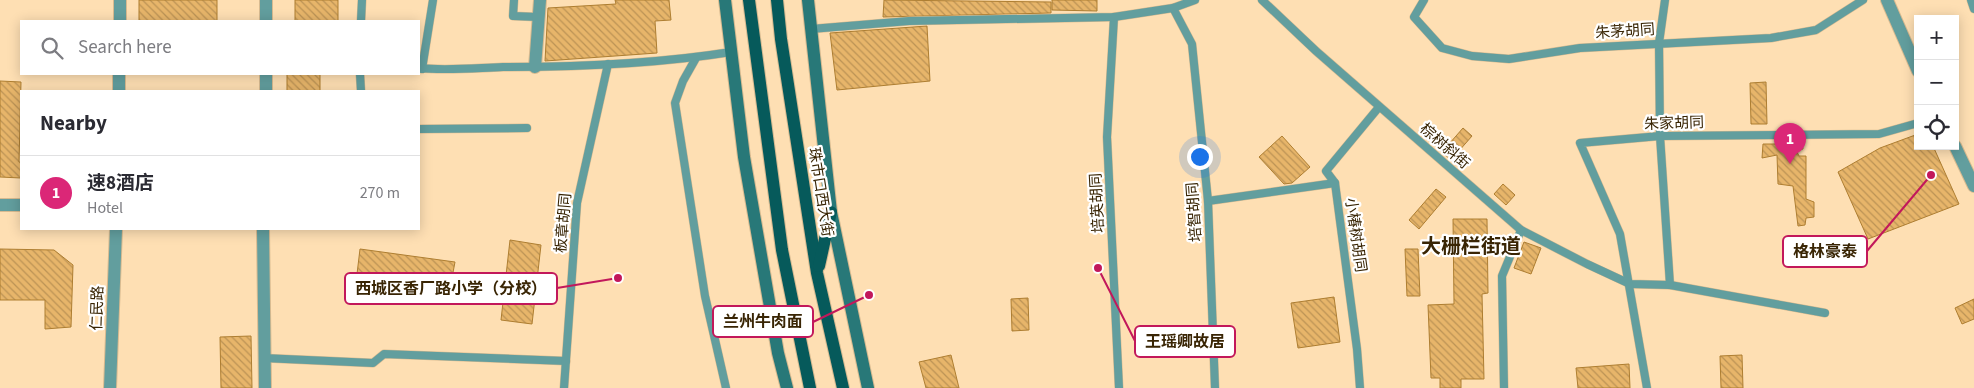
<!DOCTYPE html>
<html lang="en">
<head>
<meta charset="utf-8">
<style>
  :root { --surface:#fff; --page:#f7f7f7; --text:#2b2b33; --muted:#7c7c81; --line:#e1e1e2; --accent:#db2777 }
  body { margin:0; font-family:"Source Sans 3","Noto Sans SC",sans-serif; background:var(--page); color:var(--text) }
  .controls { position:absolute; right:15px; top:15px; display:grid; overflow:hidden; border-radius:0px; box-shadow:0 2px 12px #0003 }
  .controls button { width:45px; height:45px; display:grid; place-items:center; padding:0; border:0; border-bottom:1px solid var(--line); background:var(--surface); color:var(--text); font:25px sans-serif }
  .you { position:absolute; left:1199px; top:156px; width:18px; height:18px; margin:-12px; border:4px solid #fff; border-radius:50%; background:#1a73e8; box-shadow:0 0 0 8px #1a73e833 }
  .badge { display:grid; place-items:center; width:32px; height:32px; border-radius:50%; background:var(--accent); color:#fff; font-size:16px; font-weight:700 }
  .pin { position:absolute; translate:-50% -41px; filter:drop-shadow(0 1px 2px #0008) }
  .pin::after { content:''; position:absolute; top:26px; width:18px; height:15px; background:inherit; clip-path:polygon(0 0,100% 0,50% 100%) }
  .list { margin:0; padding:0; list-style:none }
  h2 { display:flex; justify-content:space-between; align-items:center; height:65px; margin:0; padding:0 20px; font-size:21px }
  h2 small { font-size:16px; font-weight:400; color:var(--muted) }
  .list li { display:grid; grid-template-columns:32px 1fr auto; gap:15px; align-items:center; box-sizing:border-box; height:75px; padding:0 20px; border-top:1px solid var(--line) }
  .list b { display:block; font-size:19px; white-space:nowrap }
  .list p { margin:0; font-size:16px; white-space:nowrap; color:var(--muted) }
  .list em { font-size:16px; font-style:normal; color:var(--muted) }
  .icon { flex:none; width:28px; height:28px; fill:none; stroke:currentColor; stroke-width:2; stroke-linecap:round; stroke-linejoin:round }
  .map { position:relative; flex:none; width:1974px; height:388px; overflow:hidden }
  .search { position:absolute; background:var(--surface); box-shadow:0 2px 12px #0003; left:20px; top:20px; width:400px; height:55px; display:flex; align-items:center; gap:12px; box-sizing:border-box; padding:0 18px; border-radius:0px; color:var(--muted); font-size:19px }
  .panel { position:absolute; background:var(--surface); box-shadow:0 2px 12px #0003; left:20px; top:90px; width:400px; height:140px; border-radius:0px }
  .map>svg:first-child { display:block }
</style>
</head>
<body>
<div class="map">
<svg width="1974" height="388" viewBox="0 0 1974 388">
  <defs>
    <pattern id="building-back-hatch" width="6" height="6" patternUnits="userSpaceOnUse" patternTransform="scale(1.25)"><rect width="6" height="6" fill="#e7b56a"/><path d="M-1 5l2 2M0 0l6 6M5-1l2 2" fill="none" stroke="#bc9355"/></pattern>
  </defs>
  <rect width="100%" height="100%" fill="#fedfb3"/>
  <g fill="url(#building-back-hatch)" stroke="#ae7e31">
    <rect x="139" y="0" width="78" height="21"/>
    <rect x="295" y="0" width="43" height="21"/>
    <polygon points="615,0 669,0 671,20 655,21 657,53 545,61 548,8 616,4"/>
    <polygon points="884,0 1051,2 1051,13 883,17"/>
    <polygon points="1052,0 1097,0 1097,11 1052,10"/>
    <polygon points="927,26 930,81 837,90 830,33"/>
    <rect x="287" y="74" width="33" height="17"/>
    <polygon points="0,81 21,82 19,162 21,162 21,178 0,177"/>
    <polygon points="1766,82 1767,124 1751,124 1750,83"/>
    <polygon points="1463,128 1472,136 1451,160 1442,152"/>
    <polygon points="1918,134 1918,146 1933,146 1959,204 1868,239 1838,172 1880,148"/>
    <polygon points="1282,136 1310,167 1292,183 1284,184 1259,157"/>
    <polygon points="1763,144 1802,144 1803,149 1796,150 1799,156 1806,156 1806,199 1814,202 1814,217 1806,218 1805,225 1798,226 1793,186 1778,184 1777,155 1762,158"/>
    <polygon points="1503,184 1515,195 1506,205 1494,194"/>
    <polygon points="1436,189 1446,197 1419,229 1409,220"/>
    <polygon points="1453,219 1487,219 1488,293 1482,294 1484,379 1461,379 1461,388 1440,388 1440,378 1431,378 1428,305 1454,304"/>
    <polygon points="510,240 541,245 532,324 501,320"/>
    <polygon points="1524,242 1541,248 1531,274 1514,268"/>
    <polygon points="0,249 54,250 73,265 71,327 45,329 45,300 0,300"/>
    <polygon points="360,249 455,262 451,283 357,274"/>
    <polygon points="1405,249 1418,249 1420,296 1407,296"/>
    <polygon points="1334,297 1340,342 1298,348 1291,303"/>
    <polygon points="1028,298 1029,330 1012,331 1011,299"/>
    <polygon points="1974,299 1974,319 1962,324 1955,308"/>
    <polygon points="251,336 252,388 221,388 220,337"/>
    <polygon points="951,355 959,388 926,388 919,362"/>
    <polygon points="1742,355 1743,388 1721,388 1720,356"/>
    <polygon points="1629,364 1630,388 1578,388 1576,368"/>
  </g>
  <g fill="none" stroke-linecap="round" stroke-linejoin="round">
    <defs>
      <g id="lane">
        <polyline points="514,0 513,16 538,17"/>
        <polyline points="1262,0 1316,51 1521,230 1587,264 1630,284 1670,285 1825,313"/>
        <polyline points="1424,0 1414,17 1442,48 1472,56 1509,59 1580,48 1771,38 1816,30 1863,0"/>
        <polyline points="1665,0 1659,43 1660,136 1670,285"/>
        <polyline points="1971,0 1974,9"/>
        <polyline points="1173,8 1192,44 1208,201 1215,388"/>
        <polyline points="1114,17 1107,137 1119,388"/>
        <polyline points="361,21 362,0"/>
        <polyline points="811,29 909,21 1114,17 1173,8 1195,0"/>
        <polyline points="696,58 683,81 675,103 705,296 726,388"/>
        <path d="M419,68C446,71 475,68 503,67C578,67 656,64 731,52"/>
        <polyline points="422,69 433,0"/>
        <polyline points="360,74 361,91"/>
        <polyline points="419,129 527,128"/>
        <polyline points="1208,201 1335,183"/>
        <polyline points="263,358 373,363 384,354 566,361"/>
        <polyline points="564,388 577,203 608,64"/>
        <polyline points="1360,388 1357,349 1335,183 1326,171 1379,107"/>
        <polyline points="1504,388 1502,276 1521,230"/>
        <polyline points="1647,388 1620,234 1580,143 1660,136 1879,134 1918,123"/>
      </g>
      <g id="street">
        <polyline points="266,0 266,21"/>
        <polyline points="1887,0 1918,71"/>
        <polyline points="120,21 120,0"/>
        <polyline points="535,67 540,0"/>
        <polyline points="119,91 119,74"/>
        <polyline points="266,91 266,74"/>
        <polyline points="1955,146 1974,186"/>
        <polyline points="0,205 21,205"/>
        <polyline points="263,229 265,388"/>
        <polyline points="110,388 116,229"/>
      </g>
      <g id="secondary">
        <polyline points="725,0 744,157 778,353 787,388"/>
        <polyline points="808,0 831,212 868,388"/>
      </g>
      <g id="primary">
        <polyline points="749,0 782,250 810,388"/>
        <polyline points="777,0 781,39 817,273 843,388"/>
        <polyline points="819,266 831,212"/>
      </g>
    </defs>
    <use href="#lane" stroke="#d7ba90" stroke-width="9"/>
    <use href="#street" stroke="#d7ba90" stroke-width="14"/>
    <use href="#secondary" stroke="#d7ba90" stroke-width="14"/>
    <use href="#primary" stroke="#d7ba90" stroke-width="14"/>
    <use href="#lane" stroke="#629e9e" stroke-width="8"/>
    <use href="#street" stroke="#629e9e" stroke-width="12"/>
    <use href="#secondary" stroke="#287878" stroke-width="12"/>
    <use href="#primary" stroke="#065a5b" stroke-width="12"/>
  </g>
  <g text-anchor="middle" stroke-width="4.5" stroke-linejoin="round" paint-order="stroke">
    <g font-size="15" fill="#392504" stroke="#fff">
      <text transform="translate(1625 31) rotate(-4)" y="5">朱茅胡同</text>
      <text transform="translate(1674 123) rotate(-2)" y="5">朱家胡同</text>
      <text transform="translate(1445 146) rotate(41)" y="5">棕树斜街</text>
      <text transform="translate(821 192) rotate(81)" y="5">珠市口西大街</text>
      <text transform="translate(1097 203) rotate(-93)" y="5">培英胡同</text>
      <text transform="translate(1194 212) rotate(-94)" y="5">培智胡同</text>
      <text transform="translate(563 223) rotate(-85)" y="5">板章胡同</text>
      <text transform="translate(1356 235) rotate(82)" y="5">小椿树胡同</text>
      <text transform="translate(97 308) rotate(-88)" y="5">仁民路</text>
    </g>
    <g font-size="20" font-weight="bold" fill="#392504" stroke="#fff">
      <text x="1471" y="253">大栅栏街道</text>
    </g>
  </g>
  <path fill="none" stroke="#c2185b" stroke-width="2" d="M1931 175L1867 251M618 278L557 288M869 295L813 322M1098 268L1135 341"/>
  <g fill="#c2185b" stroke="#fff" stroke-width="2">
    <circle cx="1931" cy="175" r="5"/>
    <circle cx="618" cy="278" r="5"/>
    <circle cx="869" cy="295" r="5"/>
    <circle cx="1098" cy="268" r="5"/>
  </g>
  <g fill="#fff" stroke="#c2185b" stroke-width="2">
    <rect x="1783" y="236" width="84" height="31" rx="5"/>
    <rect x="345" y="273" width="212" height="31" rx="5"/>
    <rect x="713" y="306" width="100" height="31" rx="5"/>
    <rect x="1135" y="326" width="100" height="31" rx="5"/>
  </g>
  <g font-size="16" text-anchor="middle" font-weight="bold" fill="#392504">
    <text x="1825" y="257">格林豪泰</text>
    <text x="451" y="294">西城区香厂路小学（分校）</text>
    <text x="763" y="327">兰州牛肉面</text>
    <text x="1185" y="347">王瑶卿故居</text>
  </g>
</svg>
<div class="controls">
<button>+</button>
<button>−</button>
<button><svg class="icon" aria-label="locate" viewBox="0 0 24 24"><circle cx="12" cy="12" r="6"/><path d="M12 2v4M12 18v4M2 12h4M18 12h4"/></svg></button>
</div>
<div class="you"></div>
<div class="pin badge" style="left:1790px;top:164px">1</div>
<div class="search"><svg class="icon" aria-label="search" viewBox="0 0 24 24"><circle cx="10" cy="10" r="6"/><path d="M15 15l6 6"/></svg>Search here</div>
<section class="panel">
<h2>Nearby<small></small></h2>
<ul class="list">
<li><span class="badge">1</span><div><b>速8酒店</b><p>Hotel</p></div><em>270 m</em></li>
</ul>
</section>
</div>
</body>
</html>
